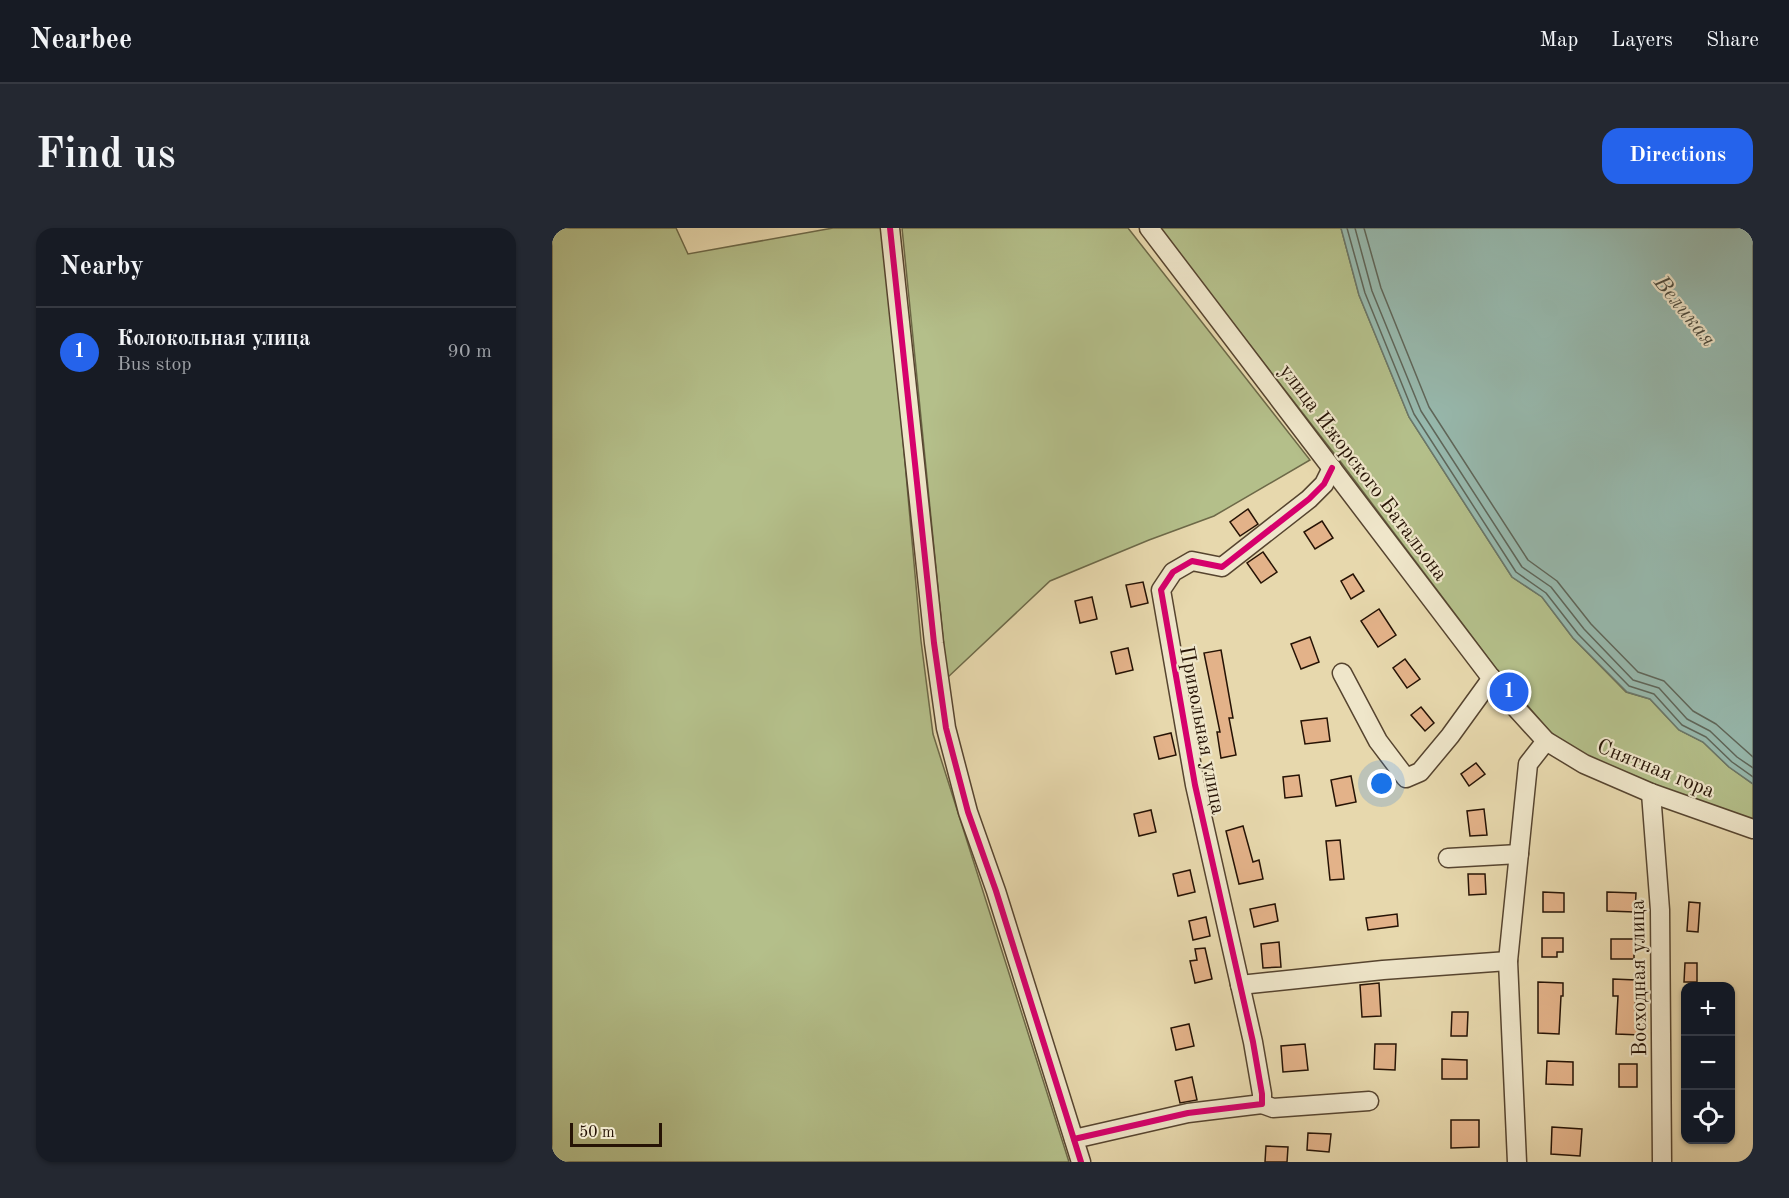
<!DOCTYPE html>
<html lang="en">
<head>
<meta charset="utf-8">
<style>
  :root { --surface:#171b24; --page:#242831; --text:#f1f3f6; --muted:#9ea1a6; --line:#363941; --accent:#2563eb }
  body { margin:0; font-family:"Old Standard TT",serif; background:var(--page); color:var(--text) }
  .controls { position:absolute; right:18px; bottom:18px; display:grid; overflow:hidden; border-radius:12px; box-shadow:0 2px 4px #0004 }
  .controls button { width:54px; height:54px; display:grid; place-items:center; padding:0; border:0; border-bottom:2px solid var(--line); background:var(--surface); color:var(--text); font:30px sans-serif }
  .scale { position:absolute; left:18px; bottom:15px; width:92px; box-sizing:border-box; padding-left:6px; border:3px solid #261305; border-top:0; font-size:16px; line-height:21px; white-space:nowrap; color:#261305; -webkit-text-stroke:4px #efe6ca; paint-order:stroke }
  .you { position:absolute; left:830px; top:556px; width:21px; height:21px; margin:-15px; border:4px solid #fff; border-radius:50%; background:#1a73e8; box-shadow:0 0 0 9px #1a73e833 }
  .badge { display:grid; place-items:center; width:39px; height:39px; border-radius:50%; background:var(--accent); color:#fff; font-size:20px; font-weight:700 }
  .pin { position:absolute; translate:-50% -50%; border:3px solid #fff; box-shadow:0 2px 6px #0006 }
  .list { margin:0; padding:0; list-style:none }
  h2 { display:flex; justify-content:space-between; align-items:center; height:78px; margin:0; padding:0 24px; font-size:26px }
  h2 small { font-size:20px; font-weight:400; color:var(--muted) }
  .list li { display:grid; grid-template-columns:39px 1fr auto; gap:18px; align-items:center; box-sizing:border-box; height:90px; padding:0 24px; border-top:2px solid var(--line) }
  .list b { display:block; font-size:22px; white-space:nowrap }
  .list p { margin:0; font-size:20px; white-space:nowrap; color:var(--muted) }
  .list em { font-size:20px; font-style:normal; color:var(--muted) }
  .icon { flex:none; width:33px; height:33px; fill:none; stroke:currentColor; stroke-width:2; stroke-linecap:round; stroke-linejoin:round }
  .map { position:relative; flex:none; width:1201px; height:934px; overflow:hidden; border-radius:18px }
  header { display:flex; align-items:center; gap:36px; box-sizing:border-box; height:84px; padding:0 30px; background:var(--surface); border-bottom:2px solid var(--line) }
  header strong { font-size:28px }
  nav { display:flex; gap:33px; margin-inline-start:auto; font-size:21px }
  .intro { display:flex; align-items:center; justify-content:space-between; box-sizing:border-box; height:144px; padding:0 36px }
  h1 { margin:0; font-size:42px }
  .button { padding:15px 27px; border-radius:18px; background:var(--accent); color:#fff; font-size:21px; font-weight:700 }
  main { display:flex; gap:36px; padding:0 36px }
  aside { flex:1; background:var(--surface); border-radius:18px; box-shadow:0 2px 4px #0004 }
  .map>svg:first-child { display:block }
</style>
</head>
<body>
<header>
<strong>Nearbee</strong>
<nav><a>Map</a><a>Layers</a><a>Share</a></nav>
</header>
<div class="intro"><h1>Find us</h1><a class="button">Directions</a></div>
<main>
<aside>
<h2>Nearby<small></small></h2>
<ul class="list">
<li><span class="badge">1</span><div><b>Колокольная улица</b><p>Bus stop</p></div><em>90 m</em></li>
</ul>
</aside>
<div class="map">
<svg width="1201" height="934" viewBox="0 0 1201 934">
  <rect width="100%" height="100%" fill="#e7d8ad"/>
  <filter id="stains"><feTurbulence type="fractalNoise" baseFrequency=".00333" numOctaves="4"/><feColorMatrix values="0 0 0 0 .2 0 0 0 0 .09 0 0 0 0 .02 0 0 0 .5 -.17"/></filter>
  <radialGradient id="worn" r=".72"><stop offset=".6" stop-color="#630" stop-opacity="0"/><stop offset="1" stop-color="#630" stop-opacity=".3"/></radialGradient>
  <g fill="#b4bf8a" stroke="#6d6948" stroke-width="1.5">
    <polygon points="0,0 124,0 136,26 281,0 332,0 369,413 381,506 517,934 0,934"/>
    <polygon points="350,0 576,0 758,232 662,288 597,312 498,353 395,450"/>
    <polygon points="607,0 789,0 807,67 857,189 960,349 990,369 1021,410 1074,464 1098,471 1127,502 1151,514 1177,539 1201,556 1201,593 1101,558 1035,531 999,505 946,443 788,233"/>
  </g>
  <polygon fill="#97b9ae" stroke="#6a776a" stroke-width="1.5" points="789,0 1201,0 1201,556 1177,539 1151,514 1127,502 1098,471 1075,464 1021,410 990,369 960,349 857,189 807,67"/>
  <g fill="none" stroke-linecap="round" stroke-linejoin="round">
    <g stroke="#5e665a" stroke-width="1.5">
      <polyline points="795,0 813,65 862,186 964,344 994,365 1026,406 1077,458 1102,466 1130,497 1154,509 1180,534 1201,549"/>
      <polyline points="803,0 820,63 869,183 970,339 999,359 1032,401 1081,452 1107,460 1135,491 1158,503 1185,529 1201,540"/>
      <polyline points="812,0 829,60 877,179 976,332 1005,353 1039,396 1086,444 1112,453 1141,483 1164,496 1201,529"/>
    </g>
  </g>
  <g fill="#e3b289" stroke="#261305" stroke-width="1.5">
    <polygon points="696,281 706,296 688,308 678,294"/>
    <polygon points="770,293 781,310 763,321 752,304"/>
    <polygon points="711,324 725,344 709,355 695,335"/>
    <polygon points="801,346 812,363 799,371 789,353"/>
    <polygon points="591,354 596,375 579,379 574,357"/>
    <polygon points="540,369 545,391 528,395 523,373"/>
    <polygon points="827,381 844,407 826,419 809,393"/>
    <polygon points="758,409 767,434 749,441 739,416"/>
    <polygon points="576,420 581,442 564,446 559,424"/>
    <polygon points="669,422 681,490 677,490 684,527 669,530 665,504 668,504 652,425"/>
    <polygon points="853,431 868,451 855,460 841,440"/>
    <polygon points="869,479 882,495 873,503 859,487"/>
    <polygon points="775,490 778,513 753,516 749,493"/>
    <polygon points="619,505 624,527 607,531 602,509"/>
    <polygon points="924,535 933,546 917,558 909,546"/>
    <polygon points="747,547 750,568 733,570 731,549"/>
    <polygon points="799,548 804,574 784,578 779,552"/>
    <polygon points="932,581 935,607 918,608 915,583"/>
    <polygon points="599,582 604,604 587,608 582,586"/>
    <polygon points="691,598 701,634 707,632 711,651 687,656 674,603"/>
    <polygon points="788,612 792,651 778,652 774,613"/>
    <polygon points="638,642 643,664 626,668 621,646"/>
    <polygon points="916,646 933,646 934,666 917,667"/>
    <polygon points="991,664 1012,665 1012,684 991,684"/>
    <polygon points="1055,664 1084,665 1083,684 1055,683"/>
    <polygon points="1137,674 1148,675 1146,704 1135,703"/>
    <polygon points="723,676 726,693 702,699 698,681"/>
    <polygon points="845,686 846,698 816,702 814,690"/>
    <polygon points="654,689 658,708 641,712 637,693"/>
    <polygon points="990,710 1011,710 1011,724 1005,724 1005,729 990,729"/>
    <rect x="1059" y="711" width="23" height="20"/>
    <polygon points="727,714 729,739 711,740 709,716"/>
    <polygon points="653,720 660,751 643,755 638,733 645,732 643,721"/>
    <polygon points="1133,735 1145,735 1145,754 1132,754"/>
    <polygon points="1061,751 1084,752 1083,787 1090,787 1089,807 1064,806 1066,768 1061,768"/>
    <polygon points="986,754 1011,755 1011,768 1009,768 1007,806 986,805"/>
    <polygon points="827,755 829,788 810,789 808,757"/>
    <polygon points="900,784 916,784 915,808 899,808"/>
    <polygon points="637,796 642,818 624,822 619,800"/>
    <polygon points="753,816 756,842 731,844 729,818"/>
    <polygon points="823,816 844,816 843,842 822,841"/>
    <polygon points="890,831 915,832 915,851 890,851"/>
    <polygon points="995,833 1021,834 1021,857 994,856"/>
    <rect x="1067" y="836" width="18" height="23"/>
    <polygon points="640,849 645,872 628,875 623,853"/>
    <polygon points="899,892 927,892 927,919 899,920"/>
    <polygon points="1000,899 1030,901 1028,928 999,926"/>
    <polygon points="756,905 779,906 777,924 755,922"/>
    <polygon points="714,918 736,919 735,934 713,934"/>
  </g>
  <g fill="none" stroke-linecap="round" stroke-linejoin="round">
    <defs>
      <g id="minor">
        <polyline points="338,0 382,415 394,500 416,584 444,663 529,934"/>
        <polyline points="597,0 953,468 994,513 1032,536 1099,565 1201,601"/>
        <polyline points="790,445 826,513 854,550 868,544 898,508 940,450"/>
        <polyline points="1099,565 1108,682 1110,934"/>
        <polyline points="896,630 967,626"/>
        <polyline points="688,757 831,742 956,733"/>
        <polyline points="710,876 721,880 817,873"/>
        <polyline points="522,911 636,885 710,876 710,866 701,814 643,557 609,362 621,344 640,333 670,339 757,271 772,256 780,240"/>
        <polyline points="965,934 956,733 976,536 994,513"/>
      </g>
    </defs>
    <use href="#minor" stroke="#56442f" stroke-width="21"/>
    <use href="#minor" stroke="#efe6ca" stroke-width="18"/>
    <defs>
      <g id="cycleway">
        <polyline points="338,0 382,415 394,500 416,584 444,663 529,934"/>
        <polyline points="522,911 636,885 710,876 710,866 701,814 643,557 609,362 621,344 640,333 670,339 757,271 772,256 780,240"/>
      </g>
    </defs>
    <use href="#cycleway" stroke="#efe6ca" stroke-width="10"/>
    <use href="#cycleway" stroke="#d6006c" stroke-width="6"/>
  </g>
  <g text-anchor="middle" stroke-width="4.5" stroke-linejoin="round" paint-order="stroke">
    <g font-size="21" fill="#261305" stroke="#efe6ca">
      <text transform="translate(812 244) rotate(53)" y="7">улица Ижорского Батальона</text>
      <text transform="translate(651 502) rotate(79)" y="7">Привольная улица</text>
      <text transform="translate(1104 540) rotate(22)" y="7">Снятная гора</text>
      <text transform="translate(1086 750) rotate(-91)" y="7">Восходная улица</text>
    </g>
    <g font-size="22" font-style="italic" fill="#4e4d40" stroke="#efe6ca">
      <text transform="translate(1134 82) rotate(51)" y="8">Великая</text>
    </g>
  </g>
  <rect width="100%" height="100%" filter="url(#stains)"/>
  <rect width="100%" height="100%" fill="url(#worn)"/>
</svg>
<div class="controls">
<button>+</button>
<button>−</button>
<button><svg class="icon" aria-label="locate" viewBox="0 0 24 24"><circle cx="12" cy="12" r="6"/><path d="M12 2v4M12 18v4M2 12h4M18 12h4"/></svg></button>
</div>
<div class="scale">50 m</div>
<div class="you"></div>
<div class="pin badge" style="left:957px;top:464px">1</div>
</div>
</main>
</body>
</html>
